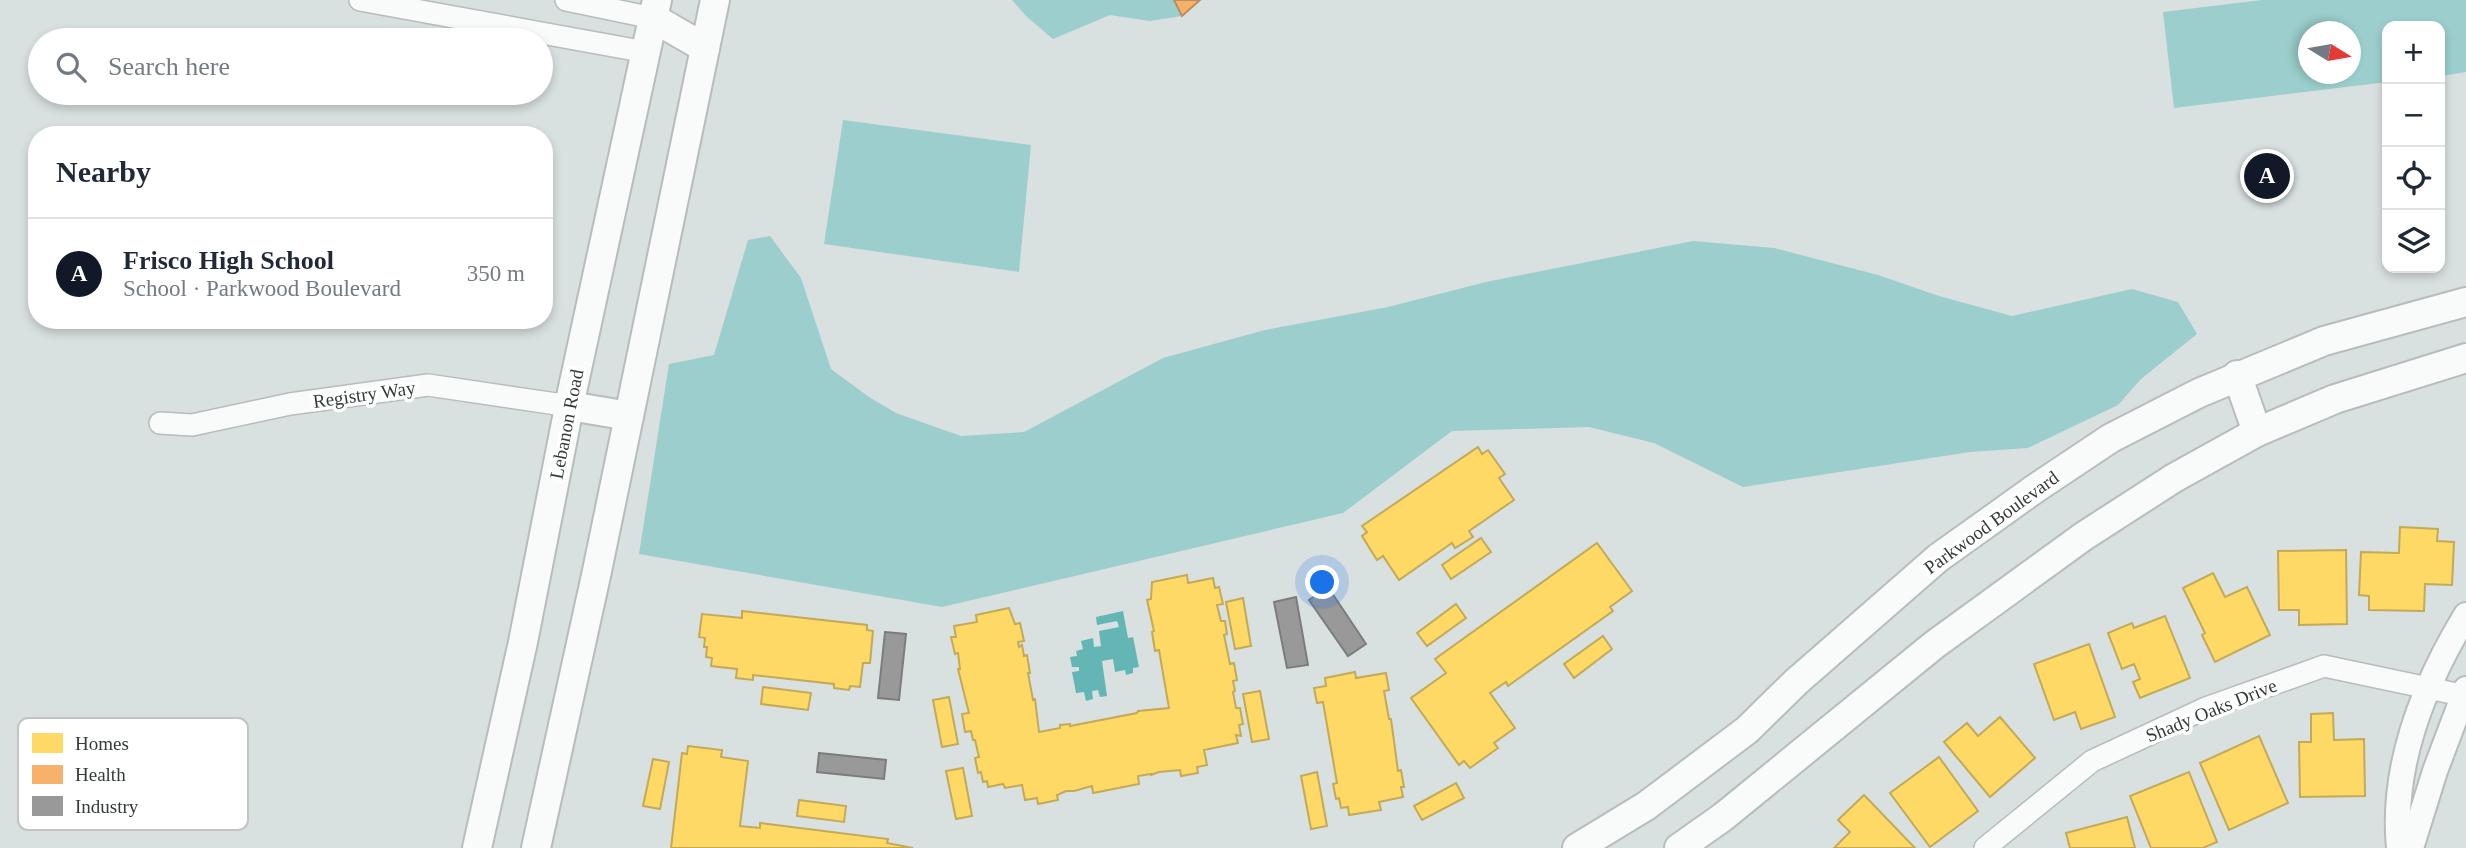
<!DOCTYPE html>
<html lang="en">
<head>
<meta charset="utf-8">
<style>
  :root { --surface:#fff; --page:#f6f6f7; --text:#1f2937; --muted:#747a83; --line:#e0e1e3; --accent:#111827 }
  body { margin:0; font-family:Georgia,serif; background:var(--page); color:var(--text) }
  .controls { position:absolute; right:21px; top:21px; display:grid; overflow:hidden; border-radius:14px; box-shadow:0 4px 10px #0003 }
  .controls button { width:63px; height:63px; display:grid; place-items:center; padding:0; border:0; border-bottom:2px solid var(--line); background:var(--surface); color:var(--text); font:35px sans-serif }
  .compass { position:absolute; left:2298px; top:21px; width:63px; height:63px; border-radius:50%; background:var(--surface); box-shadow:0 4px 10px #0003; rotate:101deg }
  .you { position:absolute; left:1323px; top:583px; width:24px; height:24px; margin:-18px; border:5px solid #fff; border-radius:50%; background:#1a73e8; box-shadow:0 0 0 10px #1a73e833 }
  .badge { display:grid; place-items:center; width:46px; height:46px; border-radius:50%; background:var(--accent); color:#fff; font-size:23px; font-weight:700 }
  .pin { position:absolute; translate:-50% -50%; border:4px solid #fff; box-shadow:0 2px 7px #0006 }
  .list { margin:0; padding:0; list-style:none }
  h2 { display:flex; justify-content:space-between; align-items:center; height:91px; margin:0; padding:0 28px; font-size:30px }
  h2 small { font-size:23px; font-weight:400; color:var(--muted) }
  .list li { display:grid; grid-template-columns:46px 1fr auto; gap:21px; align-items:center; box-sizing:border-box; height:112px; padding:0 28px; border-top:2px solid var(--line) }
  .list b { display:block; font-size:26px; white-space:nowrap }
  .list p { margin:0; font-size:23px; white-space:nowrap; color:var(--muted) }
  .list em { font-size:23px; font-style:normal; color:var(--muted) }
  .icon { flex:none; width:38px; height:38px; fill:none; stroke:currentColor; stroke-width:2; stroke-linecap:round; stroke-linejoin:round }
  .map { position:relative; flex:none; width:2466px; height:848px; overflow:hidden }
  .search { position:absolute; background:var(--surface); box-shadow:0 4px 10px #0003; left:28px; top:28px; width:525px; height:77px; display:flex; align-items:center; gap:18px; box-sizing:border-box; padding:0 24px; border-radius:38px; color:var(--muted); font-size:26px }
  .panel { position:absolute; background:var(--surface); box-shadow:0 4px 10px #0003; left:28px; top:126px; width:525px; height:203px; border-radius:28px }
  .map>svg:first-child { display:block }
</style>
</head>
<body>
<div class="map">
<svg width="2466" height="848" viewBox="0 0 2466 848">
  <rect width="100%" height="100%" fill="#d9e0e0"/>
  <g fill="#9bcecc" fill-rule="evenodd">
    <polygon points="1012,0 1200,0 1182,16 1150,21 1110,15 1053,39 1027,17"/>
    <path d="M2262,0H2466V72L2440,76V26H2387V82L2174,108L2163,12ZM2308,32H2350V74H2308Z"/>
    <polygon points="843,120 1031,145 1019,272 824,244"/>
    <polygon points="770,236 801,278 831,369 869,397 896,413 961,436 1024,432 1163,358 1265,330 1388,307 1486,282 1693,241 1774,248 1878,275 1939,296 2012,316 2132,289 2178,302 2197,334 2141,379 2118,405 2028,448 1970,452 1743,487 1654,443 1589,427 1452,431 1343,513 942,607 639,554 669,364 714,355 748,240"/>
  </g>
  <polygon fill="#63b6b4" points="1123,611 1128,638 1133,637 1139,667 1133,668 1133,673 1126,675 1125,670 1115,672 1113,659 1102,661 1107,696 1100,697 1098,690 1092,691 1093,699 1086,701 1084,692 1076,693 1072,672 1079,671 1079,667 1072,667 1070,657 1077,656 1076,651 1083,649 1081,641 1093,638 1094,647 1101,646 1099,631 1119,627 1117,621 1097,625 1096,617"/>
  <g fill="#ffd966" stroke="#c2aa59" stroke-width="2">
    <polygon points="1478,447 1482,454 1488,450 1505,474 1499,478 1514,500 1469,531 1473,537 1455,548 1452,543 1399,580 1383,556 1377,560 1362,536 1367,532 1362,526"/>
    <polygon points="2400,527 2438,529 2437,541 2454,542 2452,585 2425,584 2424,611 2369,610 2369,596 2359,595 2361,552 2399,553"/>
    <polygon points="1481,538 1491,552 1451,579 1442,565"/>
    <polygon points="1597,543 1632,591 1610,607 1613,611 1508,686 1506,682 1490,693 1515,728 1494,743 1498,748 1470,768 1464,761 1459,765 1411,698 1446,673 1435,659"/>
    <polygon points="2346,550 2347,624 2299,625 2299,610 2279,610 2278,551"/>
    <polygon points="2213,573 2225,597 2247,587 2270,635 2215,662 2202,635 2205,633 2183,588"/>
    <polygon points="1187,575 1188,583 1213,578 1215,588 1219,587 1223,604 1217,605 1221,621 1225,621 1227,634 1224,635 1230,664 1234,663 1237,680 1233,681 1235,691 1233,692 1236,708 1240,708 1243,724 1239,725 1241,736 1236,735 1238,743 1204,750 1207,765 1197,767 1198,773 1181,776 1180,770 1159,772 1151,775 1151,774 1138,776 1139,784 1093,793 1092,786 1074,791 1066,791 1057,795 1058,800 1038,804 1037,798 1025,800 1022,785 1005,788 1003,784 988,787 987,781 983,782 981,772 978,773 975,758 979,757 975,740 973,740 971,731 965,732 962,714 969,713 958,669 960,669 958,653 955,654 951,637 956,637 954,626 977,622 976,615 1009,608 1015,624 1020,623 1024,641 1018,642 1019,647 1022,645 1024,656 1027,655 1030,673 1028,673 1033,700 1035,699 1039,732 1060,728 1060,725 1070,724 1070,726 1137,713 1138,711 1169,708 1159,650 1155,651 1152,632 1154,631 1147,600 1151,599 1152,582"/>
    <polygon points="1243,598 1251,646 1235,649 1226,602"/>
    <polygon points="1456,604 1466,618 1427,646 1417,633"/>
    <polygon points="742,611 867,625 867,630 873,631 870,663 863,663 860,687 850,686 849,690 834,688 834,684 753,675 753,680 736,678 737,669 711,666 712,658 706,657 707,647 704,647 705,638 699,637 702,614 742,618"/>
    <polygon points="2165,616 2190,678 2140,698 2133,682 2140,679 2134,664 2122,669 2108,633 2132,623 2134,628"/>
    <polygon points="1603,636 1612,649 1574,678 1564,664"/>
    <polygon points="2089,644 2115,717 2081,729 2075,712 2054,720 2034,664"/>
    <polygon points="1355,672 1356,678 1386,673 1389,690 1384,691 1389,719 1391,719 1398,771 1401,770 1404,787 1401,787 1403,797 1379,802 1381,810 1349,815 1348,807 1341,808 1339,798 1336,799 1333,784 1337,783 1323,702 1317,703 1314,688 1326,686 1325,678"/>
    <polygon points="763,687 811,693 808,710 761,704"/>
    <polygon points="1260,691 1269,739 1252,742 1243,694"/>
    <polygon points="949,697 958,744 942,747 933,700"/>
    <polygon points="2333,713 2334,740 2364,739 2365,796 2300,797 2299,742 2311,742 2311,714"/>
    <polygon points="2000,717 2035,758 1990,797 1944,742 1967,723 1978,736"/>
    <polygon points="2259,736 2288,803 2229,830 2200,763"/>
    <polygon points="688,746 722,750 721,757 748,761 740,826 760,828 760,823 888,839 887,843 913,848 671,848 682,753 687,754"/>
    <polygon points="1939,757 1978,811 1930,847 1890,793"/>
    <polygon points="653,759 669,762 660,809 643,806"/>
    <polygon points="963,768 972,816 956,819 946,771"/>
    <polygon points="1317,772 1327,826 1311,829 1301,776"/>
    <polygon points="2189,772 2217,842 2203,848 2151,848 2130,796"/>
    <polygon points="1456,783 1464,798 1422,820 1414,806"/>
    <polygon points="1864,795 1915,848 1834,848 1850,832 1838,820"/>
    <polygon points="799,800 846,806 844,822 797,816"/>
    <polygon points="2127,817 2135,848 2070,848 2066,833"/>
  </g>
  <polygon fill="#f6b26b" stroke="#bc8e5c" stroke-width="2" points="1174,0 1200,0 1182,16"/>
  <g fill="#999" stroke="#7b7d7c" stroke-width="2">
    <polygon points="1328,587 1366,644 1348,656 1309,600"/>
    <polygon points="1296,597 1308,665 1287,668 1274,602"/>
    <polygon points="885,632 906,634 899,700 878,698"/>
    <polygon points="819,753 886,760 884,779 817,772"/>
  </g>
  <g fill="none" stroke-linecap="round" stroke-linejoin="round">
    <defs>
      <g id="minor">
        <polyline points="360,0 646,52"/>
        <polyline points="566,0 653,18"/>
        <polyline points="160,423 192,425 290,404 428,385 570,406"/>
        <polyline points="1985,848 2092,761 2206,708 2324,666 2466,696"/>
      </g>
      <g id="tertiary">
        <path d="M2399,848C2391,766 2424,684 2466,615"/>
        <polyline points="2411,848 2435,771 2466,689"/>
      </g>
      <g id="secondary">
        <polyline points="653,18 705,48"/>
        <polyline points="2237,375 2257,432"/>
        <polyline points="570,406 629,416"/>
        <polyline points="477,848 523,642 572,392 657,0"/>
        <polyline points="536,848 597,571 715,0"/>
        <polyline points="1577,848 1646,806 1747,730 1796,682 1938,558 2036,488 2111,438 2199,393 2324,341 2466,302"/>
        <polyline points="1679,848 1723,817 1934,645 2084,536 2174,478 2257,432 2335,399 2466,358"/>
      </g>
    </defs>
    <use href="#minor" stroke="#b7bcbc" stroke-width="24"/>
    <use href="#tertiary" stroke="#b7bcbc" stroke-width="28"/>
    <use href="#secondary" stroke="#b7bcbc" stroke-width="32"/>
    <use href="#minor" stroke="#f9fafa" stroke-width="21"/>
    <use href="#tertiary" stroke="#f9fafa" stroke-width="24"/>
    <use href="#secondary" stroke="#f9fafa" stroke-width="28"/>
  </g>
  <g text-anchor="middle" stroke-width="7" stroke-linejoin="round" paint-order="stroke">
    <g font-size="19" fill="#353b3a" stroke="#fff">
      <text transform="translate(364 394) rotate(-8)" y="7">Registry Way</text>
      <text transform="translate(566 424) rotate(-79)" y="7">Lebanon Road</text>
      <text transform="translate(1991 522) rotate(-36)" y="7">Parkwood Boulevard</text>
      <text transform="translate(2211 710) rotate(-22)" y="7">Shady Oaks Drive</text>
    </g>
  </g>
  <rect x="18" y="718" width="230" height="112" rx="10" fill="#fff" stroke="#c2c4c4" stroke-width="2"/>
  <rect x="32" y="733" width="31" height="20" fill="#ffd966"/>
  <rect x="32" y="765" width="31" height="19" fill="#f6b26b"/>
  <rect x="32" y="796" width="31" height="20" fill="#999"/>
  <g font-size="19" fill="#353b3a">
    <text x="75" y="750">Homes</text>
    <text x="75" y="781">Health</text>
    <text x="75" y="813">Industry</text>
  </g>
</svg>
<div class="controls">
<button>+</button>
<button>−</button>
<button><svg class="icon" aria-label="locate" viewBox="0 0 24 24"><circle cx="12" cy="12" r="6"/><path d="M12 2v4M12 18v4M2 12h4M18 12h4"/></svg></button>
<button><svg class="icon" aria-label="layers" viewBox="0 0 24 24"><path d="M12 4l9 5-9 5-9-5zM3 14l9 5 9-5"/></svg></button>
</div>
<svg class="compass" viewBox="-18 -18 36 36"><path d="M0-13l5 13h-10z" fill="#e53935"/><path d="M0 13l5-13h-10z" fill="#747a83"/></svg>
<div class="you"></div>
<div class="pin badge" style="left:2267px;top:176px">A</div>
<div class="search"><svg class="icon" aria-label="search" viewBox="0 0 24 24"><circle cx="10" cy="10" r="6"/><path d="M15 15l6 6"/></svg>Search here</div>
<section class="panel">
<h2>Nearby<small></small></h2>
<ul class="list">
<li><span class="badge">A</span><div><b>Frisco High School</b><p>School · Parkwood Boulevard</p></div><em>350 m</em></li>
</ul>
</section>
</div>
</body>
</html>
